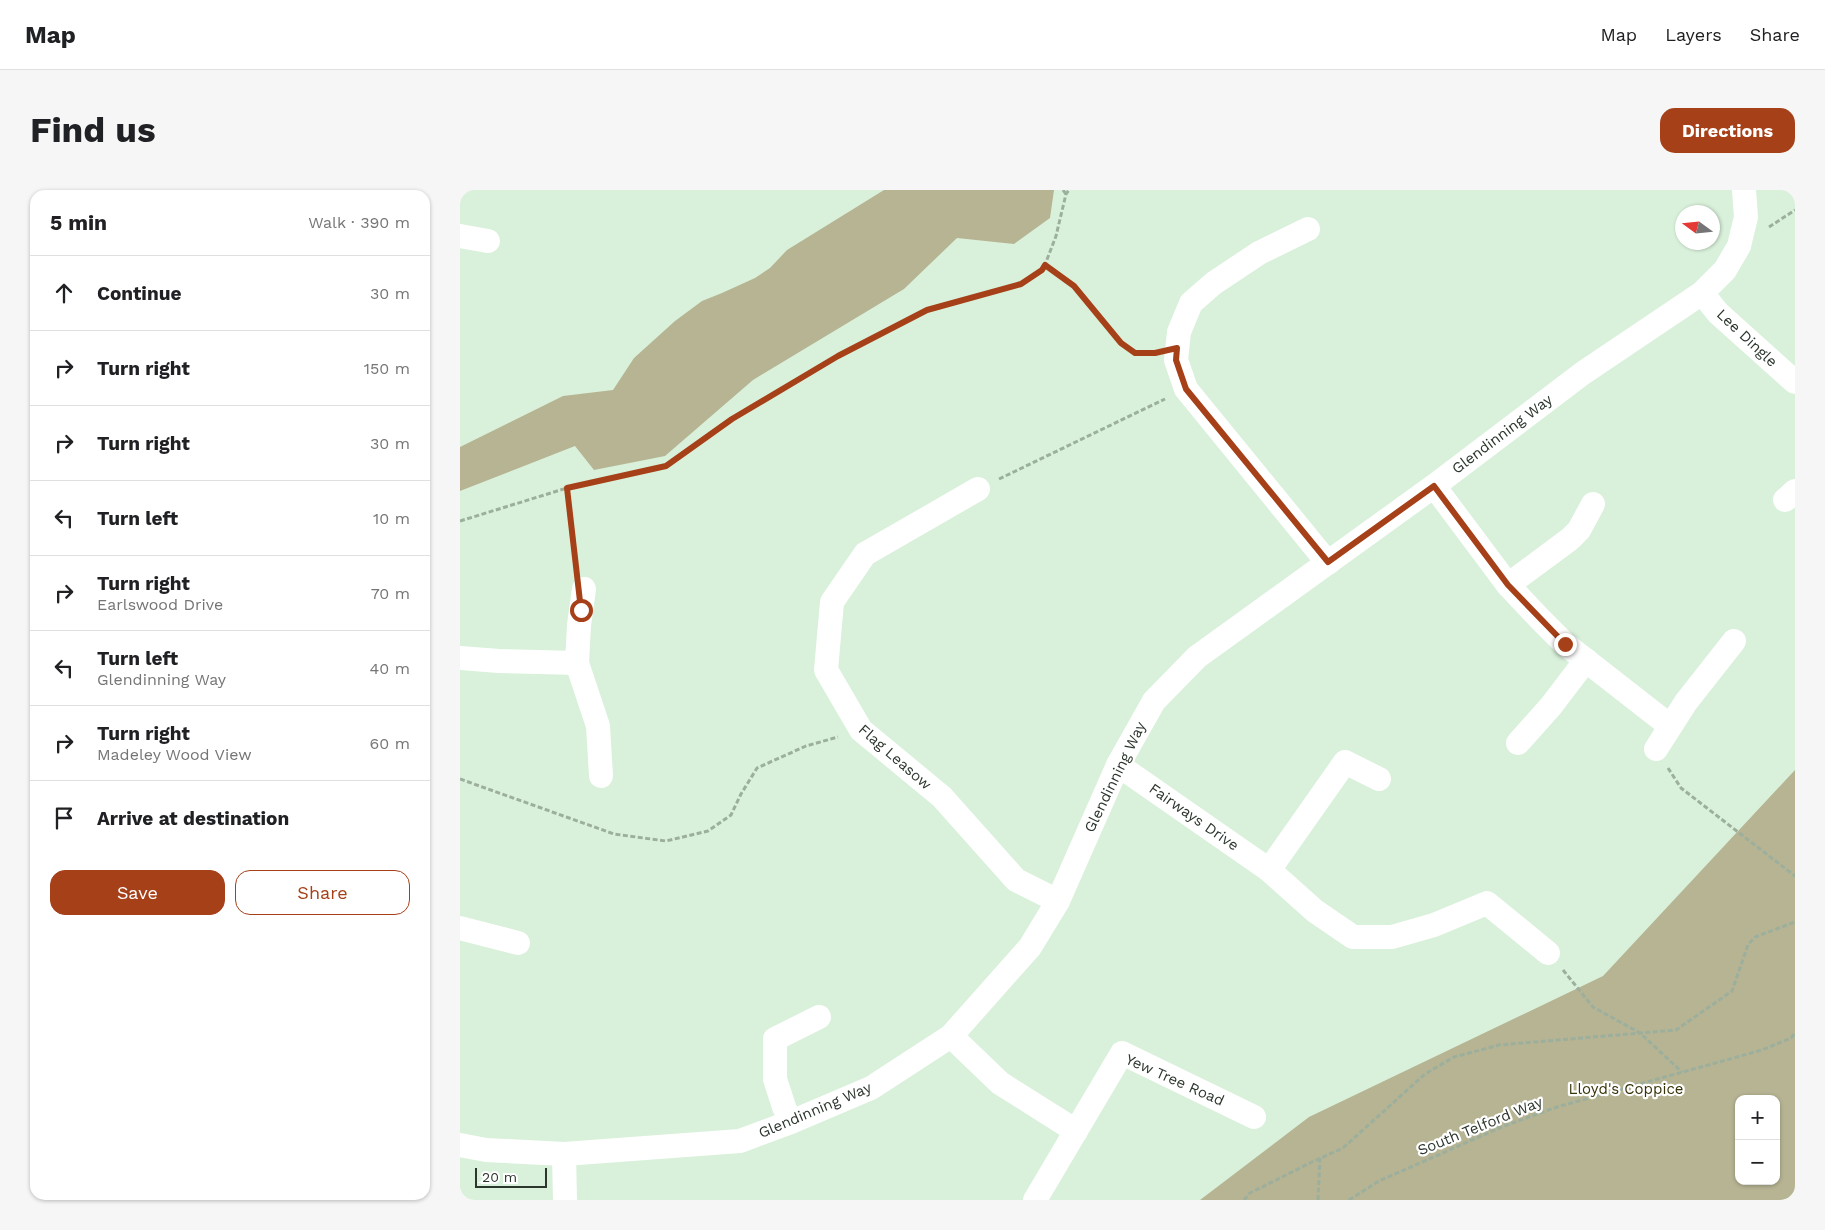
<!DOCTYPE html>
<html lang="en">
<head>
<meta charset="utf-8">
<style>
  :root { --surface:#fff; --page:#f6f6f6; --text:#202124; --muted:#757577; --line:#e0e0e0; --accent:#a64018 }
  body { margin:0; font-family:"Work Sans",sans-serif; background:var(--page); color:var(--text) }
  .controls { position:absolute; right:15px; bottom:15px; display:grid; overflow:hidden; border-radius:10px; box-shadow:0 1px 4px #0004 }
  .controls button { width:45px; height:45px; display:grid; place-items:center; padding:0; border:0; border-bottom:1px solid var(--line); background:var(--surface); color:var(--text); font:25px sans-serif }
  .compass { position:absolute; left:1215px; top:15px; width:45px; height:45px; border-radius:50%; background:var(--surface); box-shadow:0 1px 4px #0004; rotate:285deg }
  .scale { position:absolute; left:15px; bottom:12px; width:72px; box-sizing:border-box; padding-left:5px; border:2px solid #2c362d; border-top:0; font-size:14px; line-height:18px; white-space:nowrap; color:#2c362d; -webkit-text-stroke:4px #fff; paint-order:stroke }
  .stop { position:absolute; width:15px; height:15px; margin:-11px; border:4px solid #a64018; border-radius:50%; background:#fff }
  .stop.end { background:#a64018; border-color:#fff; box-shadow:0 1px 5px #0008 }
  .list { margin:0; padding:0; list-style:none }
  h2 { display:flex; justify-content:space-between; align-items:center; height:65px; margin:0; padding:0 20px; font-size:21px }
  h2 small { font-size:16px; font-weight:400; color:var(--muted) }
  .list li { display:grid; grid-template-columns:32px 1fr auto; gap:15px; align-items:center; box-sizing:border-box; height:75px; padding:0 20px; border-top:1px solid var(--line) }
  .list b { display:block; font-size:19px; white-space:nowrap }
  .list p { margin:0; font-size:16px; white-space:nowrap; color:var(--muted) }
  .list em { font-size:16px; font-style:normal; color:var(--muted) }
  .actions { display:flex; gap:10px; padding:15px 20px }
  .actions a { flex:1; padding:11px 0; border:1px solid var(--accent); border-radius:15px; text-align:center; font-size:18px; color:var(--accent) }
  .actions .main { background:var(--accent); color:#fff }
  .icon { flex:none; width:28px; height:28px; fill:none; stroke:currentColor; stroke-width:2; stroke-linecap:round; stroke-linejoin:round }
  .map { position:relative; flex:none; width:1335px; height:1010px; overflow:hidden; border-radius:15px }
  header { display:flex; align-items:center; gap:30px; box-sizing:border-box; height:70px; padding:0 25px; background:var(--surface); border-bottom:1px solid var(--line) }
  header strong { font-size:24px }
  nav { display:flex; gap:28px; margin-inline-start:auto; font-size:18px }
  .intro { display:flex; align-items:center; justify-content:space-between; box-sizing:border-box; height:120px; padding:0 30px }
  h1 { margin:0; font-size:35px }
  .button { padding:12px 22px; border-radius:15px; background:var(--accent); color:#fff; font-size:18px; font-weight:700 }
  main { display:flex; gap:30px; padding:0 30px }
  aside { flex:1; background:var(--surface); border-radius:15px; box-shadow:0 1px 4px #0004 }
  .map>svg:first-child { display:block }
</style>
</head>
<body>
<header>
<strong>Map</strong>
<nav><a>Map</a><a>Layers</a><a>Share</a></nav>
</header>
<div class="intro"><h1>Find us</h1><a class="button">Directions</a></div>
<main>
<aside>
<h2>5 min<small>Walk · 390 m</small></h2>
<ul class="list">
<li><svg class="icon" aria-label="ahead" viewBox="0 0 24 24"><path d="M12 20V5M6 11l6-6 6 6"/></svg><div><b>Continue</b></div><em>30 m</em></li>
<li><svg class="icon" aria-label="right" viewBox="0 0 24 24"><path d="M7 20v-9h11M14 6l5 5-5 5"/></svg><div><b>Turn right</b></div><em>150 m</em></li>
<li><svg class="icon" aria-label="right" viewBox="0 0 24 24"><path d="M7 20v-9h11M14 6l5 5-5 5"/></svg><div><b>Turn right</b></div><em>30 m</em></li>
<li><svg class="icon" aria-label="left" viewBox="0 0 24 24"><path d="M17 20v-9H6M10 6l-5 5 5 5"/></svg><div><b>Turn left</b></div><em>10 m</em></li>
<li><svg class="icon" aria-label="right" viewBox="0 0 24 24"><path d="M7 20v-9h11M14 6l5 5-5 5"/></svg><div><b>Turn right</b><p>Earlswood Drive</p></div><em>70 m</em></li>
<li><svg class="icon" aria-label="left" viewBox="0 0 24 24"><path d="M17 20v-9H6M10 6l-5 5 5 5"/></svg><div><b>Turn left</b><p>Glendinning Way</p></div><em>40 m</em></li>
<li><svg class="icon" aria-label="right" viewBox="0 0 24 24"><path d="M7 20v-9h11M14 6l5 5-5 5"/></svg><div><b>Turn right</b><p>Madeley Wood View</p></div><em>60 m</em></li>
<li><svg class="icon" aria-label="arrive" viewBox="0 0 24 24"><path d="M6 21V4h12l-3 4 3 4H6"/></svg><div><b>Arrive at destination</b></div></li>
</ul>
<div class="actions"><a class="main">Save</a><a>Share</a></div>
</aside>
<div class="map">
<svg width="1335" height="1010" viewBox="0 0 1335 1010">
  <rect width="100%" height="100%" fill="#d9f1da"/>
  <g fill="#b6b493" fill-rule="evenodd">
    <polygon points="424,0 594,0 590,28 554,54 497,48 444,99 293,190 205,266 134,280 115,256 0,301 0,257 103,206 153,200 174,168 215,131 242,111 262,103 295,88 310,78 327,60"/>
    <path d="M1335,580V1010H740L849,927L1143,786ZM1279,909H1316V991H1279Z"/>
  </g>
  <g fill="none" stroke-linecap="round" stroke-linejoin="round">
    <g stroke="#9caf9d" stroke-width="3" stroke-dasharray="5 2.5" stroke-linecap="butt">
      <polyline points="603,0 606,4"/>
      <polyline points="1309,37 1335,20"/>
      <polyline points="585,75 614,95 661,153 675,163 694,163"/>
      <polyline points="539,289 705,209"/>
      <polyline points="107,298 116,377"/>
      <polyline points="0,331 107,298 206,276 272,229 378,166 467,120 561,94 583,80 596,46 606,4 609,0"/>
      <polyline points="1208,578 1221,598 1335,686"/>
      <polyline points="0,589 154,644 206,651 248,641 271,625 281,604 297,578 346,556 378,547"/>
      <polyline points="1103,780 1133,817 1180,843 1222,882"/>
      <polyline points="784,1010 790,1003 852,972 883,958 965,884 994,867 1039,855 1216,840 1272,801 1288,755 1295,747 1335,732"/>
      <polyline points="858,1010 860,968"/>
      <polyline points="889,1010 919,991 1044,936 1097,917 1302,860 1331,848 1335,843"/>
    </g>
    <g stroke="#fff" stroke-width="24">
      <polyline points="848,39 799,63 754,93 731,113 719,142 716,170 726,199 868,373"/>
      <polyline points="0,46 28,51"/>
      <polyline points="1242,103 1258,123 1335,192"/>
      <polyline points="974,296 1048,395 1079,428 1105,454 1210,536"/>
      <polyline points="518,299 405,364 372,412 366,480 401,540 482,607 556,690 598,711"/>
      <polyline points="1325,310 1335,301"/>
      <polyline points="1048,395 1110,349 1119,340 1133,314"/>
      <polyline points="124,399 119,435 117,473 138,536 141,586"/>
      <polyline points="0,468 39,471 117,473"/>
      <polyline points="1058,553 1091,516 1126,470"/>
      <polyline points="1196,559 1226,512 1274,451"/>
      <polyline points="658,575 809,680 855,721 893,747 932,747 974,735 1027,713 1088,763"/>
      <polyline points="809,680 885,572 919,589"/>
      <polyline points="0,738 58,753"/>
      <polyline points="491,846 540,893 616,941"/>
      <polyline points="331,932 324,917 315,889 315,849 359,827"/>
      <polyline points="0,955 26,960 104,964 280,951 331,932 411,898 491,846 570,757 598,711 658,575 694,511 737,467 974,296 1123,183 1242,103 1265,80 1279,56 1286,27 1284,0"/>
      <polyline points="104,964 105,1010"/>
      <polyline points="575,1010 662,863 794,927"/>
    </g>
  </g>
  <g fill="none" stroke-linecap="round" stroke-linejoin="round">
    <polyline stroke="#a64018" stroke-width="6" points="121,420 107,298 206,276 272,229 378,166 467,120 561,94 582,80 585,75 614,96 661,153 675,163 695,163 717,158 716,170 726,199 868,372 974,296 1048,395 1105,454"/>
  </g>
  <g text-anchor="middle" stroke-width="4.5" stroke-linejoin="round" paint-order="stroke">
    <g font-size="15" fill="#2c362d" stroke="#fff">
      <text transform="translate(1287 148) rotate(43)" y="5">Lee Dingle</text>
      <text transform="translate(1042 244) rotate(-37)" y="5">Glendinning Way</text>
      <text transform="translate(435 567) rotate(41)" y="5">Flag Leasow</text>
      <text transform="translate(655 587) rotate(-64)" y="5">Glendinning Way</text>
      <text transform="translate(734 627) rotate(35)" y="5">Fairways Drive</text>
      <text transform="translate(715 890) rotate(24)" y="5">Yew Tree Road</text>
      <text transform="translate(355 920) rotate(-23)" y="5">Glendinning Way</text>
      <text transform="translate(1020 936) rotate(-22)" y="5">South Telford Way</text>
    </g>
    <g font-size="15" fill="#373308" stroke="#fff">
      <text x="1166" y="904">Lloyd's Coppice</text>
    </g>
  </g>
</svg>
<div class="controls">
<button>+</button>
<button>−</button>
</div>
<svg class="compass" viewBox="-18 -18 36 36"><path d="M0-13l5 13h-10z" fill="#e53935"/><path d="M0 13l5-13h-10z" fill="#757577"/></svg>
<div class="scale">20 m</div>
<div class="stop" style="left:121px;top:420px"></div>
<div class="stop end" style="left:1105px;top:454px"></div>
</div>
</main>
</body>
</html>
